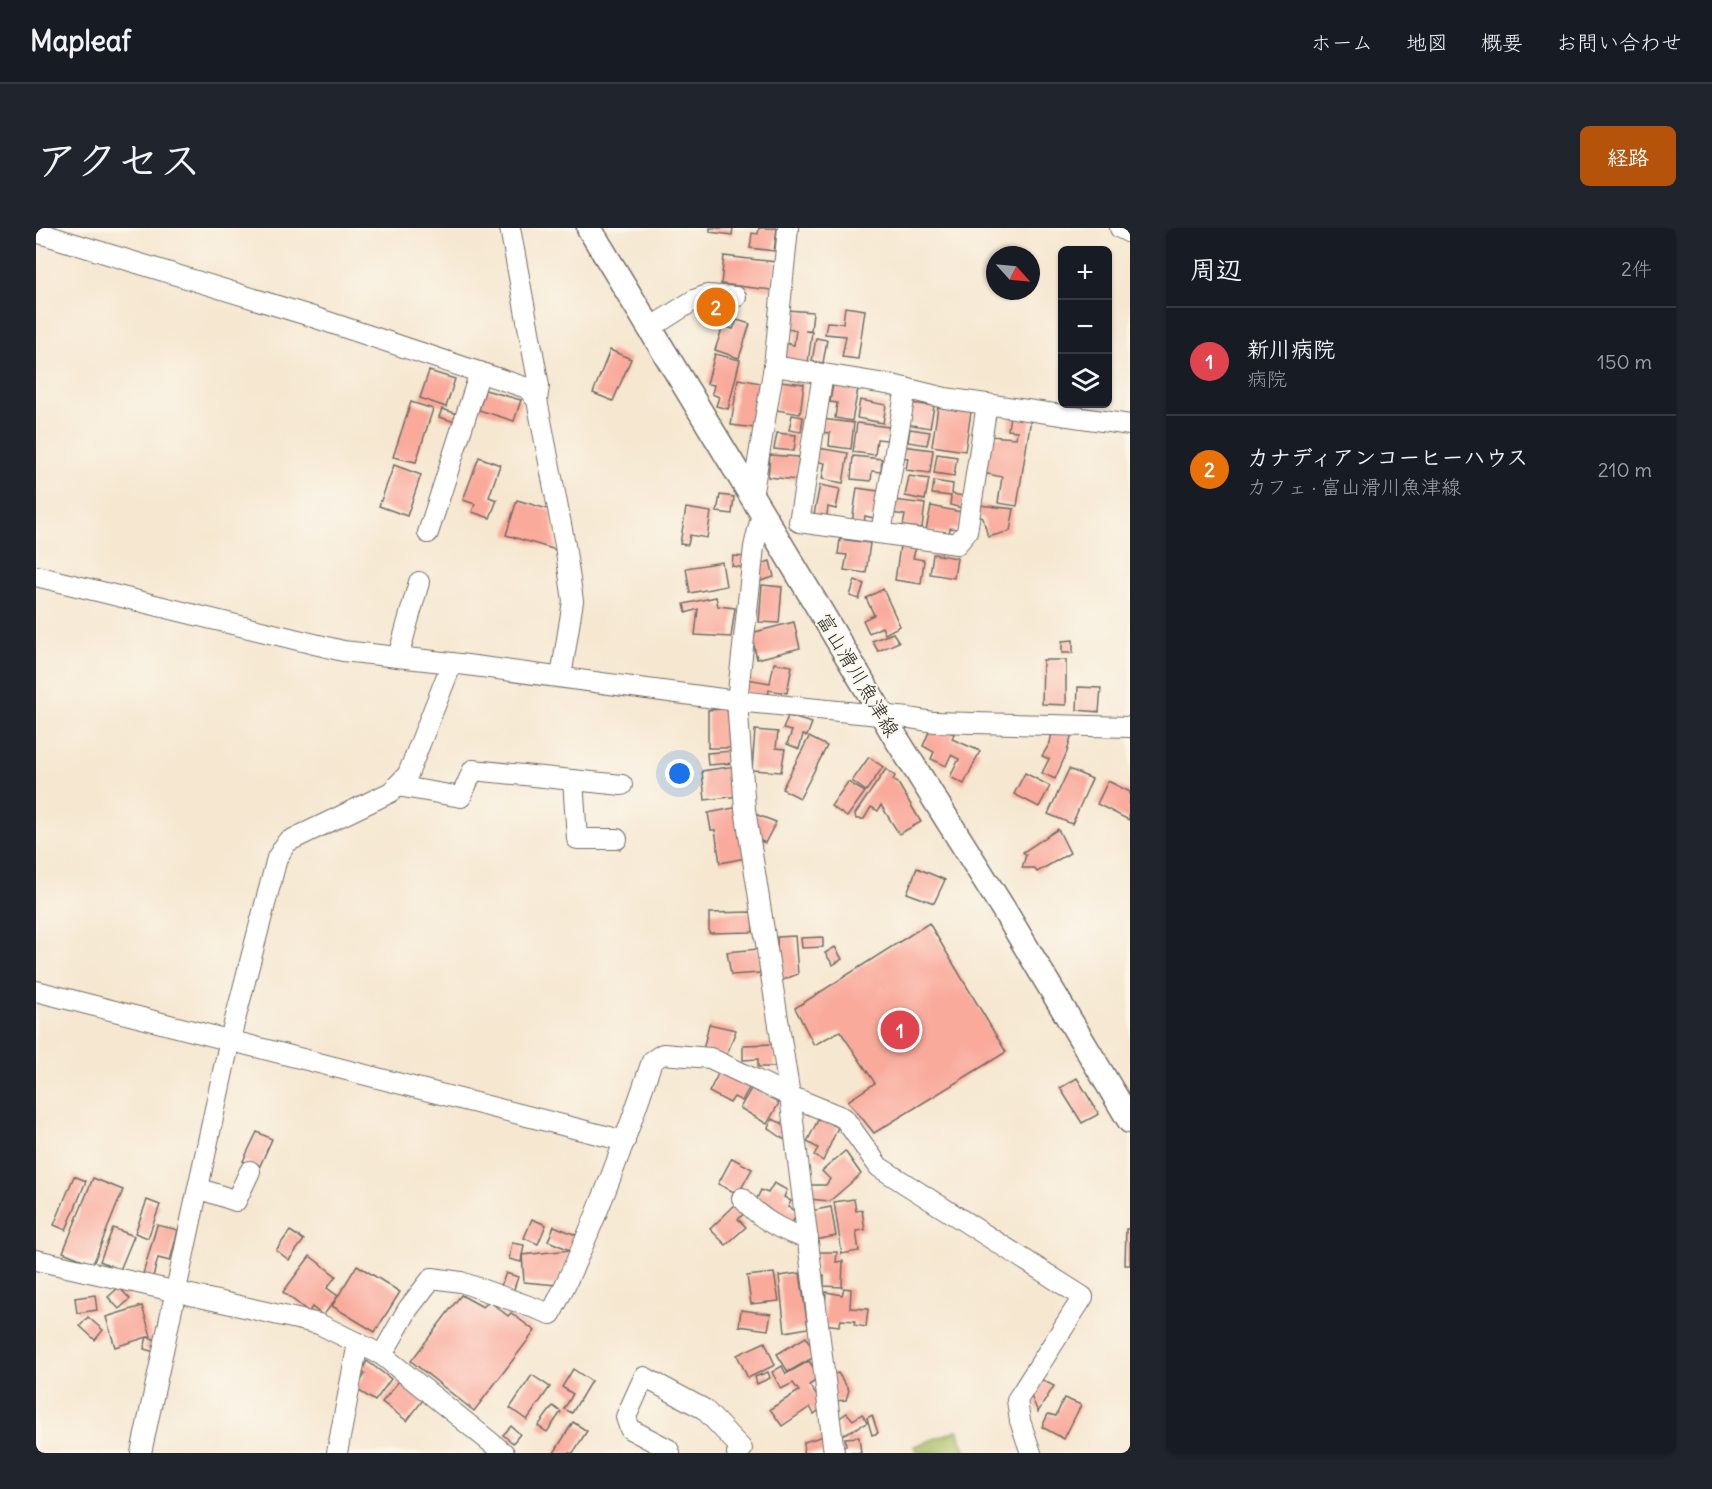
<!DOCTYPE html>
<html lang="ja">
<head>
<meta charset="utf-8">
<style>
  :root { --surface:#171b24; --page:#20242c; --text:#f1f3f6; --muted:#9ea1a6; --line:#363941; --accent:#b45309 }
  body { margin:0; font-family:Delius,"Klee One",sans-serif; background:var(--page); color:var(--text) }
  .controls { position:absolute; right:18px; top:18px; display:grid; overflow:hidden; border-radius:9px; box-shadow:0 2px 4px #0004 }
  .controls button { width:54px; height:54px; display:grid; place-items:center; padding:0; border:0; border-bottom:2px solid var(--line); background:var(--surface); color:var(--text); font:30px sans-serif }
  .compass { position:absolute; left:950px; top:18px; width:54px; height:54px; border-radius:50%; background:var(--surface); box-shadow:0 2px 4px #0004; rotate:117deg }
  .you { position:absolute; left:644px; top:546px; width:21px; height:21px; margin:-15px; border:4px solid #fff; border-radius:50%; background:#1a73e8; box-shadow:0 0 0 9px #1a73e833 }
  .badge { display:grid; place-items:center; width:39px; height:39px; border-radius:50%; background:var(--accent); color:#fff; font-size:20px; font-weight:700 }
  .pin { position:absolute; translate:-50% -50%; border:3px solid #fff; box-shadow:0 2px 6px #0006 }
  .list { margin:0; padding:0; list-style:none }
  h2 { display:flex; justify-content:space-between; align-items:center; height:78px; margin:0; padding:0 24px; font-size:26px }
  h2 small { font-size:20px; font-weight:400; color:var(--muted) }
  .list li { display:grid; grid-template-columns:39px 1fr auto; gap:18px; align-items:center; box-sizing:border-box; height:108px; padding:0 24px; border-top:2px solid var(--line) }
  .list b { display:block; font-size:22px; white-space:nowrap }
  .list p { margin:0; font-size:20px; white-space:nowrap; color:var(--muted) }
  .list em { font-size:20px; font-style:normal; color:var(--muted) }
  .icon { flex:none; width:33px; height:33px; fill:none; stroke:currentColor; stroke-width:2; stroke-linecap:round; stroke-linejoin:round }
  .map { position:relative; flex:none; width:1094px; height:1225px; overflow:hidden; border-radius:9px }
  header { display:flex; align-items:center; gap:36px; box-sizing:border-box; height:84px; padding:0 30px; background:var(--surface); border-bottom:2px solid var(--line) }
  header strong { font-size:28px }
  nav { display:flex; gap:33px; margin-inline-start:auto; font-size:21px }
  .intro { display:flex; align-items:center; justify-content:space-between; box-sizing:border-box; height:144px; padding:0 36px }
  h1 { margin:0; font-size:42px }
  .button { padding:15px 27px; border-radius:9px; background:var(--accent); color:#fff; font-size:21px; font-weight:700 }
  main { display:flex; gap:36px; padding:0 36px }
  aside { flex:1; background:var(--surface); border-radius:9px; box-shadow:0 2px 4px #0004 }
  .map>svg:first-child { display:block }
</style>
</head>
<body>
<header>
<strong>Mapleaf</strong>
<nav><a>ホーム</a><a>地図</a><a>概要</a><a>お問い合わせ</a></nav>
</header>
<div class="intro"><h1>アクセス</h1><a class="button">経路</a></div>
<main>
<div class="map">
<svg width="1094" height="1225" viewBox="0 0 1094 1225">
  <rect width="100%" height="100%" fill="#fbf7ec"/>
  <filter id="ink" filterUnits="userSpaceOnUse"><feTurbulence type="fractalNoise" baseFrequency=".0167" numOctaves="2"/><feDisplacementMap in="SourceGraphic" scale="12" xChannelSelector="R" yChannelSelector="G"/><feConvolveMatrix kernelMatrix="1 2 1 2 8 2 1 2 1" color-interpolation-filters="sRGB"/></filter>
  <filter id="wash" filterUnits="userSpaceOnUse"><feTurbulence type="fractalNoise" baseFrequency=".008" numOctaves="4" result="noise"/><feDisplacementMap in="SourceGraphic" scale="24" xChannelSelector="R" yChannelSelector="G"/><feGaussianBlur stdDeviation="1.35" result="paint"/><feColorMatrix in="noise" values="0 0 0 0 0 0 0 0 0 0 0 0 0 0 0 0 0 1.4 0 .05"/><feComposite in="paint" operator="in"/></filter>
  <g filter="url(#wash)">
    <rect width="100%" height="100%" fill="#f6e7d0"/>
    <polygon fill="#a7bc61" stroke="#697446" stroke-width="1.5" points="922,1202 930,1225 882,1225 879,1218"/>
    <g id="blocks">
      <g fill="#f9aa9b">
        <polygon points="674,0 697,0 696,7 674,4"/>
        <polygon points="723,0 741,0 738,23 714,20 716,5 722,6"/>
        <polygon points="688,28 740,34 736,62 685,56"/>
        <polygon points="694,73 694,81 668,83 667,74"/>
        <polygon points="809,79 829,82 822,131 806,129 810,108 789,106 791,94 807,95"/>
        <polygon points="751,82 777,84 775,103 769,103 776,104 772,135 746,132 748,115 758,117 760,102 749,101"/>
        <polygon points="701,92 714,96 703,130 679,122 687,98 697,101"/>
        <polygon points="780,110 791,112 787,135 776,133"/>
        <polygon points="574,122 595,131 577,173 557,165"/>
        <polygon points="679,126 704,132 692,181 680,178 683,169 676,166 678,157 671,156"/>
        <polygon points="393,143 419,151 410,179 384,170"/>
        <polygon points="702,151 725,155 719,200 695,197"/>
        <polygon points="744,153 768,156 764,186 740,182"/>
        <polygon points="797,156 822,161 816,193 799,190 801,175 794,174"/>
        <polygon points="449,162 485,172 478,193 443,182"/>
        <polygon points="824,172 850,177 847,195 821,190"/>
        <polygon points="375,174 397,181 380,234 357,229"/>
        <polygon points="874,175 898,178 894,200 870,196"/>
        <polygon points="902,179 935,184 929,223 896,218"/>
        <polygon points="406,181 422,186 419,194 403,189"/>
        <polygon points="756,187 767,189 765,204 753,202"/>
        <polygon points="974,187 995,190 981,278 962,275 966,249 947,245 953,208 980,210 981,203 972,202"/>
        <polygon points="785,191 818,195 815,221 793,218 794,205 783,204"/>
        <polygon points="821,195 853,199 851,212 841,211 839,227 817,224"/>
        <polygon points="874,201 894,204 891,217 872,214"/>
        <polygon points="741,205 760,207 758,223 738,221"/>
        <polygon points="866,218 897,222 894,245 870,242 872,230 864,229"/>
        <polygon points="782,220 812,225 807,255 786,251 789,235 779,233"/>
        <polygon points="901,226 921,229 918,248 898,245"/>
        <polygon points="734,227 763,229 761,252 732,249"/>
        <polygon points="817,228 846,231 845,244 836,243 835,253 815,251"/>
        <polygon points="443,229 464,237 453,269 461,272 454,290 436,284 439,276 427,272"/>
        <polygon points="358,237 385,247 371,288 343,278"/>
        <polygon points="873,248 893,251 889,272 869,268"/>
        <polygon points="898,253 917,256 916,266 928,268 926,280 914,277 915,268 896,266"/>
        <polygon points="784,257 804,261 800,281 792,279 790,293 777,291"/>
        <polygon points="821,260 842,263 838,290 829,288 828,296 816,295"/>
        <polygon points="684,267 698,269 696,286 681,284"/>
        <polygon points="481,272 515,282 520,322 470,307"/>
        <polygon points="858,272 889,276 886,300 867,298 869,287 856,285"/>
        <polygon points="943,277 978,281 974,303 952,309 947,290 940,287"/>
        <polygon points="895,278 925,284 922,301 914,300 913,306 890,302"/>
        <polygon points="650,280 675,284 671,310 654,307 652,317 644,316"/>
        <polygon points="804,311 834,315 830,345 808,342 811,327 802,326"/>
        <polygon points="864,318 880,320 877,330 888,332 885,356 859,352"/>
        <polygon points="897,326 921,330 918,350 894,346"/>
        <polygon points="697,328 710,329 709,340 696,338"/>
        <polygon points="734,333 738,349 721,354 717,338"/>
        <polygon points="686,334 690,358 654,365 650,340"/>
        <polygon points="819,352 828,356 823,371 814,368"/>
        <polygon points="726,357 746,359 743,395 723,394"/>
        <polygon points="847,361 864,398 849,406 846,399 833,405 827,392 838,387 830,370"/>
        <polygon points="680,369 682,378 699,380 695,409 659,407 662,381 650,385 648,376"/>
        <polygon points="758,394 764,420 721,431 715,405"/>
        <polygon points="857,405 863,414 842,423 836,413"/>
        <polygon points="1037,412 1037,425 1026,425 1026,413"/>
        <polygon points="1007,432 1030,432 1030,477 1006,476"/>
        <polygon points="738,435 756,438 751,465 733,462 732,468 708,464 711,451 734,455"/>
        <polygon points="1042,459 1065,460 1063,484 1041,482"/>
        <polygon points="691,481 697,520 672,520 672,482"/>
        <polygon points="752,488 776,495 771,508 767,507 763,521 751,516 756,503 747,501"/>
        <polygon points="895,499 907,504 908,502 918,506 916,511 944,523 928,556 914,549 923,531 915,527 910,538 895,531 898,524 887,518"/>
        <polygon points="719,502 742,504 740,520 749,521 745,544 716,542"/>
        <polygon points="1016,504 1036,505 1031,524 1019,551 1006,545 1013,531 1006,528 1014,515"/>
        <polygon points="773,509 791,518 764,570 746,561"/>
        <polygon points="697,523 699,535 672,537 671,525"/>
        <polygon points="833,529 847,539 830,563 816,553"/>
        <polygon points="699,538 703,568 669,572 666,543"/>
        <polygon points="850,541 859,548 857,552 862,555 885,594 863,606 845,577 842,583 835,579 828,591 820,591 819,586"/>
        <polygon points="1033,541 1056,551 1036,596 1012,586"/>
        <polygon points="989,545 1014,558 1003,579 978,566"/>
        <polygon points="1072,553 1094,564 1093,592 1061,576"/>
        <polygon points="812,554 829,564 811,589 795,578"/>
        <polygon points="703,579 710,630 684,635 679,602 675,602 672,585"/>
        <polygon points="719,586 740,594 729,615 723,612"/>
        <polygon points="1022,601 1034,625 1001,644 998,640 986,640 990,627 987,624"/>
        <polygon points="881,640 909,652 898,675 871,665"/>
        <polygon points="716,684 717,704 673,705 673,685"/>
        <polygon points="893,695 970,824 838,905 812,873 839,855 804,803 778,817 759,780"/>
        <polygon points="759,708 762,746 742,754 741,709"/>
        <polygon points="787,709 787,719 766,720 765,710"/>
        <polygon points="799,719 806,731 797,737 789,725"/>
        <polygon points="722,721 724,745 695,747 691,724"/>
        <polygon points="673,796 700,802 690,829 667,822"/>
        <polygon points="739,816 739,839 722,839 722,831 707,832 707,817"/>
        <polygon points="684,842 714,858 706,873 698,869 694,875 673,864"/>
        <polygon points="1041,850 1063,886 1046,895 1024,860"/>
        <polygon points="716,859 743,875 731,896 704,880"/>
        <polygon points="783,890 802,899 787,933 778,927 782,920 771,914"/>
        <polygon points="736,891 750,897 748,905 752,907 749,912 732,900"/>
        <polygon points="221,904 236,911 223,940 207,933"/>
        <polygon points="809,923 825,946 794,973 773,971 774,957 790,957 794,951 786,943"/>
        <polygon points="696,930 716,941 702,966 682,956"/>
        <polygon points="38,948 50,953 30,1002 18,997"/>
        <polygon points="57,950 87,962 57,1036 27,1024"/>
        <polygon points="738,955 751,962 748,969 755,973 752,979 762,985 754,998 718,977 725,962 732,965"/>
        <polygon points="818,971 820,983 826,982 829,1002 820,1003 823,1023 806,1026 798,974"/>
        <polygon points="111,972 124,977 112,1010 99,1005"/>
        <polygon points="701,975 710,984 702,991 710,999 690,1017 674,1001"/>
        <polygon points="795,979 800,1008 779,1012 774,983"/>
        <polygon points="496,991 510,997 502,1016 488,1010"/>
        <polygon points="121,997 142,1002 134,1033 122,1030 117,1049 107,1046"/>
        <polygon points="518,998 540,1007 534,1022 512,1013"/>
        <polygon points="77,1000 98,1008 84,1042 64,1033"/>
        <polygon points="1090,1001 1094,1001 1094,1037 1089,1037"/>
        <polygon points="254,1003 268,1012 253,1032 240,1022"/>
        <polygon points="476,1015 488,1017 485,1034 473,1031"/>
        <polygon points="534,1022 521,1057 488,1054 486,1027"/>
        <polygon points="782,1024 801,1024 800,1034 807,1033 806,1059 788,1058 788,1047 781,1047"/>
        <polygon points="274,1028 300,1048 291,1060 302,1068 287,1088 276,1079 273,1084 247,1064"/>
        <polygon points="321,1037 364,1064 339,1104 296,1078"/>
        <polygon points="470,1045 482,1049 477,1064 464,1060"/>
        <polygon points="738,1045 743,1073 715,1076 711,1048"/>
        <polygon points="764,1045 772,1100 749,1104 743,1048"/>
        <polygon points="83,1059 94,1071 83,1081 72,1069"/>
        <polygon points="808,1060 815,1061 814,1080 832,1081 830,1099 818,1097 819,1093 805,1092 803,1098 788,1096 790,1064 806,1067"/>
        <polygon points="59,1067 61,1082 41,1085 39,1070"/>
        <polygon points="425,1067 447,1079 453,1073 472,1088 475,1085 499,1103 438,1183 375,1133"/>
        <polygon points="106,1078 115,1108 112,1109 123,1113 119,1124 108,1121 111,1109 79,1119 70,1089"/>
        <polygon points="705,1082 735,1086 732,1102 703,1098"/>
        <polygon points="52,1089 67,1102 59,1112 44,1098"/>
        <polygon points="770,1109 780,1128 752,1144 741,1126"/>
        <polygon points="729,1114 739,1137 712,1150 701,1127"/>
        <polygon points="331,1133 355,1151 339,1173 320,1161 329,1146 325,1143"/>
        <polygon points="773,1133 784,1150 773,1157 788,1178 778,1186 774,1179 746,1198 734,1181 763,1163 757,1155 745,1161 736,1144 746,1138 750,1146"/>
        <polygon points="537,1141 555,1153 536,1185 528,1181 537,1166 526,1159"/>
        <polygon points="732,1144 734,1150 721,1156 719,1149"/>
        <polygon points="802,1145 813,1162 810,1172 799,1173 796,1146"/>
        <polygon points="496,1147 514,1159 491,1192 474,1180"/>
        <polygon points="1004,1151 1018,1158 1002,1184 995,1168"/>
        <polygon points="363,1153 387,1172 371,1193 346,1174"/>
        <polygon points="1028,1170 1045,1177 1028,1211 1006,1199 1012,1186 1020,1188"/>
        <polygon points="517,1178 525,1184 511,1204 502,1198"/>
        <polygon points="811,1185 817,1192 826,1186 831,1195 806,1207 802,1191"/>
        <polygon points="836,1187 842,1205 836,1207 831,1190"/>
        <polygon points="537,1194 551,1203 537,1225 518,1225"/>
        <polygon points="475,1198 484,1206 477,1215 467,1207"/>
        <polygon points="791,1207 793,1225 767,1225 768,1214"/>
        <polygon points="823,1209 825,1225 806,1225 805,1218 810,1218 809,1210"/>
      </g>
    </g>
  </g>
  <g filter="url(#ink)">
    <use href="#blocks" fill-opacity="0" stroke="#726d65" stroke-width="1.5"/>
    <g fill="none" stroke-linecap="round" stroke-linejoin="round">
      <defs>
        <g id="minor">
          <polyline points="474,0 503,158 501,172"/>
          <polyline points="1084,0 1094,5"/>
          <polyline points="0,4 271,87 491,160 501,172 529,317 537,373 525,449"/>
          <polyline points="614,100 658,72 671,67 700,69"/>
          <polyline points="738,138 856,157 909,170 1094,197"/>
          <polyline points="787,146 763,294 921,316 931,304 951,176"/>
          <polyline points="716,269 738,138 752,0"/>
          <polyline points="726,285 718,319 701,473 709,581 754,868 798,1225"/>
          <polyline points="392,305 444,144"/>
          <polyline points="845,305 870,160"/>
          <polyline points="0,348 307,423 416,435 701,473 873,490 898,494 1094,499"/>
          <polyline points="362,429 383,354"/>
          <polyline points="537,552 541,611 581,611"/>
          <polyline points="361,558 425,569 437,542 586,557"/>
          <polyline points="0,763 589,913"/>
          <polyline points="162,960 200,973 214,943"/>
          <path d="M706,970C722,989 747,1005 772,1010"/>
          <polyline points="0,1032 283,1096 346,1127 468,1225"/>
          <path d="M346,1127L372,1081L396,1050L425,1054L515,1086C556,1005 587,919 616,833L627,826L674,830L754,868L808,890L843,939L1047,1069L981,1172L984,1193L995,1225"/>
          <polyline points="105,1225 194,811 241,630 251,614 355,564 372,546 416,435"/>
          <polyline points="301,1225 322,1115"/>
          <polyline points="634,1225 632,1221 594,1201 590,1189 608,1149 668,1181 706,1221 701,1225"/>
        </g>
        <polyline id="major" points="553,0 726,285 860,510 968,682 1094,893"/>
      </defs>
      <use href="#minor" stroke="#726d65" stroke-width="22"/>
      <use href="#major" stroke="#726d65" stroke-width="27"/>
      <use href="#minor" stroke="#fff" stroke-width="20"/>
      <use href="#major" stroke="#fff" stroke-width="24"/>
    </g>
  </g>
  <g text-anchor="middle" stroke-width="4.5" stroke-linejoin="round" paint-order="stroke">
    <g font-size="20" fill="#2b2b2b" stroke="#fbf7ec">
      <text transform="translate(822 447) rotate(59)" y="7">富山滑川魚津線</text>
    </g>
  </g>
</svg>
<div class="controls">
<button>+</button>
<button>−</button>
<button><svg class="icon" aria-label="layers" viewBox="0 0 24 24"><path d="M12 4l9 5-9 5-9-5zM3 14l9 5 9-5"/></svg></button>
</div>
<svg class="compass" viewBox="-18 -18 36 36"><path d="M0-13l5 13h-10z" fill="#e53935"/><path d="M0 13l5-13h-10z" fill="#9ea1a6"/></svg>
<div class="you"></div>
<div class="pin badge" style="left:864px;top:802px;background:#e0444e">1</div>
<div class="pin badge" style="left:680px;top:79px;background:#e8710a">2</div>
</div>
<aside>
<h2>周辺<small>2件</small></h2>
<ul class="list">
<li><span class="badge" style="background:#e0444e">1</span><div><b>新川病院</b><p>病院</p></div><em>150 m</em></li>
<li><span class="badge" style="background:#e8710a">2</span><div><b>カナディアンコーヒーハウス</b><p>カフェ · 富山滑川魚津線</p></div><em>210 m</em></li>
</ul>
</aside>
</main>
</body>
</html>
